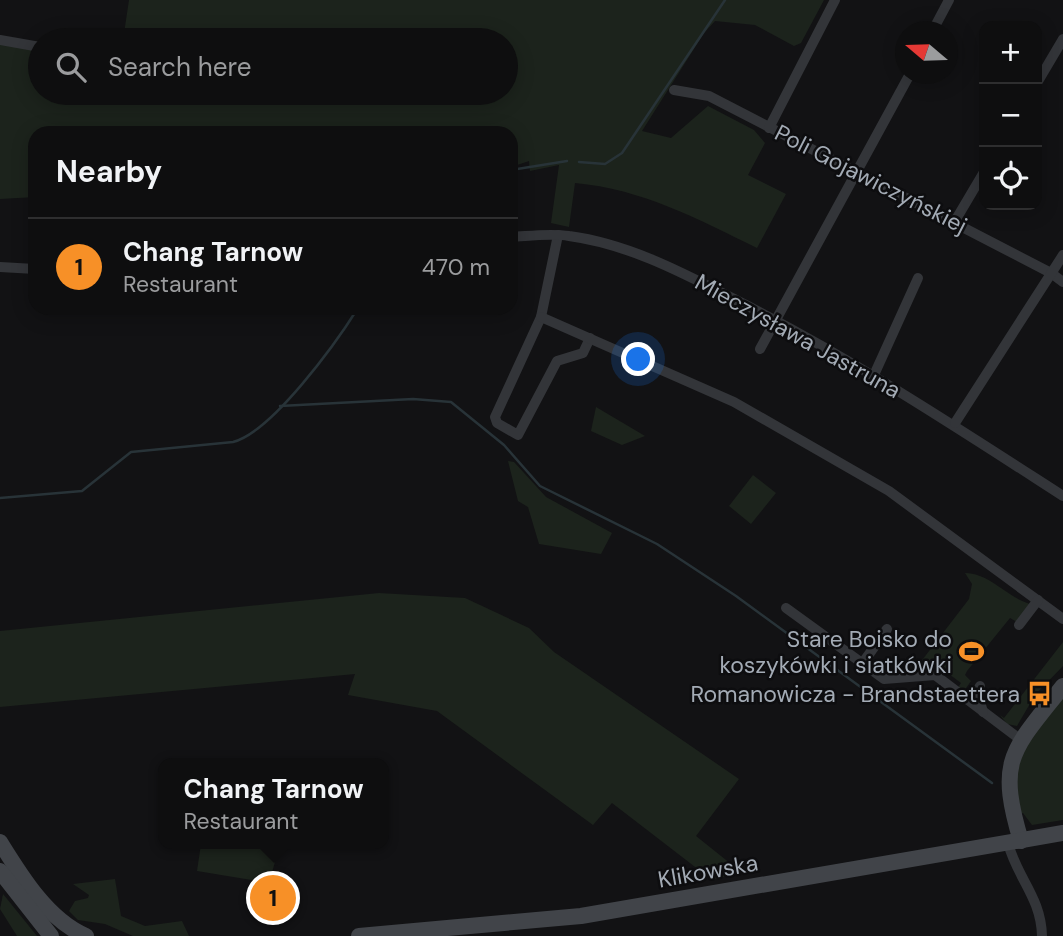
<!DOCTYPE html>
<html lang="en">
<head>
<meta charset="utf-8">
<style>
  :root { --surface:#0e0e0f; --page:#171718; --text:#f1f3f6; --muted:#9b9c9e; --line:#2e2e2f; --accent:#f79027 }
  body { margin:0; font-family:"DM Sans",sans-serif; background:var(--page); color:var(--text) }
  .controls { position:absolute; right:21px; top:21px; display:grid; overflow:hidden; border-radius:14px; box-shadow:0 4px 18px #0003 }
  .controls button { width:63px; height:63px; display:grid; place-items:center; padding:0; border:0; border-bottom:2px solid var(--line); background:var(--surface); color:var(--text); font:35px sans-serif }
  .compass { position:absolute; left:895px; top:21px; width:63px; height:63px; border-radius:50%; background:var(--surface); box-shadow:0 4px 18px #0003; rotate:289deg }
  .you { position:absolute; left:639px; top:360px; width:24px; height:24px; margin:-18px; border:5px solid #fff; border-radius:50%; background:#1a73e8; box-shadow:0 0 0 10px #1a73e833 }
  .badge { display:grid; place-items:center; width:46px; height:46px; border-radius:50%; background:var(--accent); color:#111; font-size:23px; font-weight:700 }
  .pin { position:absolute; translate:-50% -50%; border:4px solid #fff; box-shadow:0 2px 7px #0006 }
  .popup { position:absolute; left:158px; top:758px; width:231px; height:91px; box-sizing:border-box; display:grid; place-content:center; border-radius:14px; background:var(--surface); filter:drop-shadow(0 2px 5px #0005); font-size:23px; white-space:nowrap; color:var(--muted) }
  .popup b { font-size:26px; color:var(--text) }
  .popup::after { content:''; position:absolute; left:50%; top:100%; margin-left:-14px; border:14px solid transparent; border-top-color:var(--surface) }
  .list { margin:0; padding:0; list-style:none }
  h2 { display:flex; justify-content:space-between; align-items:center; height:91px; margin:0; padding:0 28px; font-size:30px }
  h2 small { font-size:23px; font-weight:400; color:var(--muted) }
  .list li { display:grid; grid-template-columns:46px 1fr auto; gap:21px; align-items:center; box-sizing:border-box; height:98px; padding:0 28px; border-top:2px solid var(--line) }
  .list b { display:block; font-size:26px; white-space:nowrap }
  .list p { margin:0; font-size:23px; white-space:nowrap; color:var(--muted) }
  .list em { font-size:23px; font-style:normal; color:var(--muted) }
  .icon { flex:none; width:38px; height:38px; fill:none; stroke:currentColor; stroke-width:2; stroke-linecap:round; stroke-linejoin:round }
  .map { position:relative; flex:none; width:1063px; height:936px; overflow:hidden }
  .search { position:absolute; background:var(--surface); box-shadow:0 4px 18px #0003; left:28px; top:28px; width:490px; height:77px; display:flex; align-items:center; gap:18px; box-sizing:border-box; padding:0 24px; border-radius:38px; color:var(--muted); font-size:26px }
  .panel { position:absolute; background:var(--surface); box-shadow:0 4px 18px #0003; left:28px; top:126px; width:490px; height:189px; border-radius:21px }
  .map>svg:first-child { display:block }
</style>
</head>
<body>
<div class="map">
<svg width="1063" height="936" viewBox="0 0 1063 936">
  <rect width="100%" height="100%" fill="#121214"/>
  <g fill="#1c231c">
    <path d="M129,0H824L801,43L794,46L755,25L715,21L704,33L642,131L671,138L708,106L754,130L765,143L748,175L786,194L757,248C698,219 642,189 575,183L569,227L551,223L559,165L530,171L529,161L511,167V133H35V197L0,199V39L40,46V93H506V40H123Z"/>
    <polygon points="596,407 645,436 622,445 591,431"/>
    <polygon points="508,461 514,462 546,497 612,533 601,554 539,544 528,507 518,501"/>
    <polygon points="753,475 776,493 751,524 729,506"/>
    <path d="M965,573C989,573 1007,597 1030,604L1017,622L1010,618L967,671L965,675L971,681L964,691L957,689L961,683L937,665L930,673L913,672L969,599L972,584Z"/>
    <polygon points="379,593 465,598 529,628 554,652 739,779 696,836 741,872 712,880 612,803 593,825 437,711 348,695 355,674 0,707 0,631"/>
    <polygon points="1063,642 1063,666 1035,695 1017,726 1007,724 1000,715 1004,718"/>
    <path d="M1063,695V820L1032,825L1023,813L1019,815C1003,763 1034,734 1063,695Z"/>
    <polygon points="201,844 280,844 269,883 197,871"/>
    <polygon points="115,879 121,916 145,926 182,921 189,936 133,936 105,924 78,920 69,911 75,901 88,898 89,895 73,884"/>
    <polygon points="3,894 37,936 17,936 0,909"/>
  </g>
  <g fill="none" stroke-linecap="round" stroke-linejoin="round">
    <g stroke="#283338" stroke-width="2.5">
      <polyline points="579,162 605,164 622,153 725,0"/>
      <polyline points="511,170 567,161"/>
      <polyline points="280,406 413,399 451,402 504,445 540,486 657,544 736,596 992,783"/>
      <path d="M0,498L82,491L131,452L233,442C272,432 336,343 358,308"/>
    </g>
    <g stroke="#333539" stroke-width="10">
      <polyline points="932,32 949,0"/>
      <polyline points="0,40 40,47"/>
      <polyline points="1037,83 1063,39"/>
      <polyline points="674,90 709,96 1051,273 1063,282"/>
      <polyline points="769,128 835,0"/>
      <polyline points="955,221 984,172"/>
      <polyline points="558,235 541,317 495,417 497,423 518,435 557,361 583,353 590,338"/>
      <path d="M511,237C530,236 550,233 569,236C629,244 683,273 736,300C850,357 956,427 1063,496"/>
      <polyline points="0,267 35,269"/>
      <polyline points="541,317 734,402 889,491 1063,619"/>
      <polyline points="760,349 910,74"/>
      <polyline points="874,375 918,278"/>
      <polyline points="955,423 1063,255"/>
      <polyline points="786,608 884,679 935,675 1021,740"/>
      <polyline points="1019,625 1038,600"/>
      <polyline points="862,664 887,629"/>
      <polyline points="980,686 977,691 983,712"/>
      <path d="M1008,843C1017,878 1041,897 1042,936"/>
    </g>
    <g stroke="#414449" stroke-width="16">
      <path d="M1021,841C996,758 1013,750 1063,686"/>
      <path d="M0,842C21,876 48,920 86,936"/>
      <polyline points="0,871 51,936"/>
      <polyline points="359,936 581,916 1063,833"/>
    </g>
  </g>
  <defs>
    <symbol id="stadium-bare" viewBox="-9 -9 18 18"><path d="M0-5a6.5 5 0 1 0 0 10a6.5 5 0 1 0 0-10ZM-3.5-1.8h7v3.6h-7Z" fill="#f79027" stroke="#0d0d0f" stroke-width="2.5" paint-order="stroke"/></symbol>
    <symbol id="bus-bare" viewBox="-9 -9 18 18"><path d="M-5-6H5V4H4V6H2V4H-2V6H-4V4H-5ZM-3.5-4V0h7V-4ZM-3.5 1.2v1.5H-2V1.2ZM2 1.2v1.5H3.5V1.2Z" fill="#f79027" stroke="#0d0d0f" stroke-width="2.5" paint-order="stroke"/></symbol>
  </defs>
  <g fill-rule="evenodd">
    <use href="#stadium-bare" x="954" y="634" width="35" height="35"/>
    <use href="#bus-bare" x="1022" y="676" width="35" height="35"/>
  </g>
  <g text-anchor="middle" stroke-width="5" stroke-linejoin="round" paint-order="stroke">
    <g font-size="23" fill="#a3abb5" stroke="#0d0d0f">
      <text transform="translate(871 179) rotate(27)" y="8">Poli Gojawiczyńskiej</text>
      <text transform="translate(798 336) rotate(29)" y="8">Mieczysława Jastruna</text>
      <text transform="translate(708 871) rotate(-10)" y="8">Klikowska</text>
    </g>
    <g font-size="23" fill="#a3abb5" stroke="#0d0d0f" text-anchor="end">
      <text x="952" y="647">Stare Boisko do<tspan x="952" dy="26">koszykówki i siatkówki</tspan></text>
      <text x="1020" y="702">Romanowicza - Brandstaettera</text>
    </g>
  </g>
</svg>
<div class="controls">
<button>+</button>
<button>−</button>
<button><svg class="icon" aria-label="locate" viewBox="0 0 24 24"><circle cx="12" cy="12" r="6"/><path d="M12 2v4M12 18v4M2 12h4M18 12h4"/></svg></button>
</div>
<svg class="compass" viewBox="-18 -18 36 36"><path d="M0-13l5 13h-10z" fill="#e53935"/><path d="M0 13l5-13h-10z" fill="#9b9c9e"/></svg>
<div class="you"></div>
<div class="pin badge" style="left:273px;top:898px">1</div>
<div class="popup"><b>Chang Tarnow</b>Restaurant</div>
<div class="search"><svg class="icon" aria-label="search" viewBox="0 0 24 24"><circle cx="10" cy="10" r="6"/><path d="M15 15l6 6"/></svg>Search here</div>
<section class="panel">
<h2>Nearby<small></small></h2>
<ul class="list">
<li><span class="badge">1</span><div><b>Chang Tarnow</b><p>Restaurant</p></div><em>470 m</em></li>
</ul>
</section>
</div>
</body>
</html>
